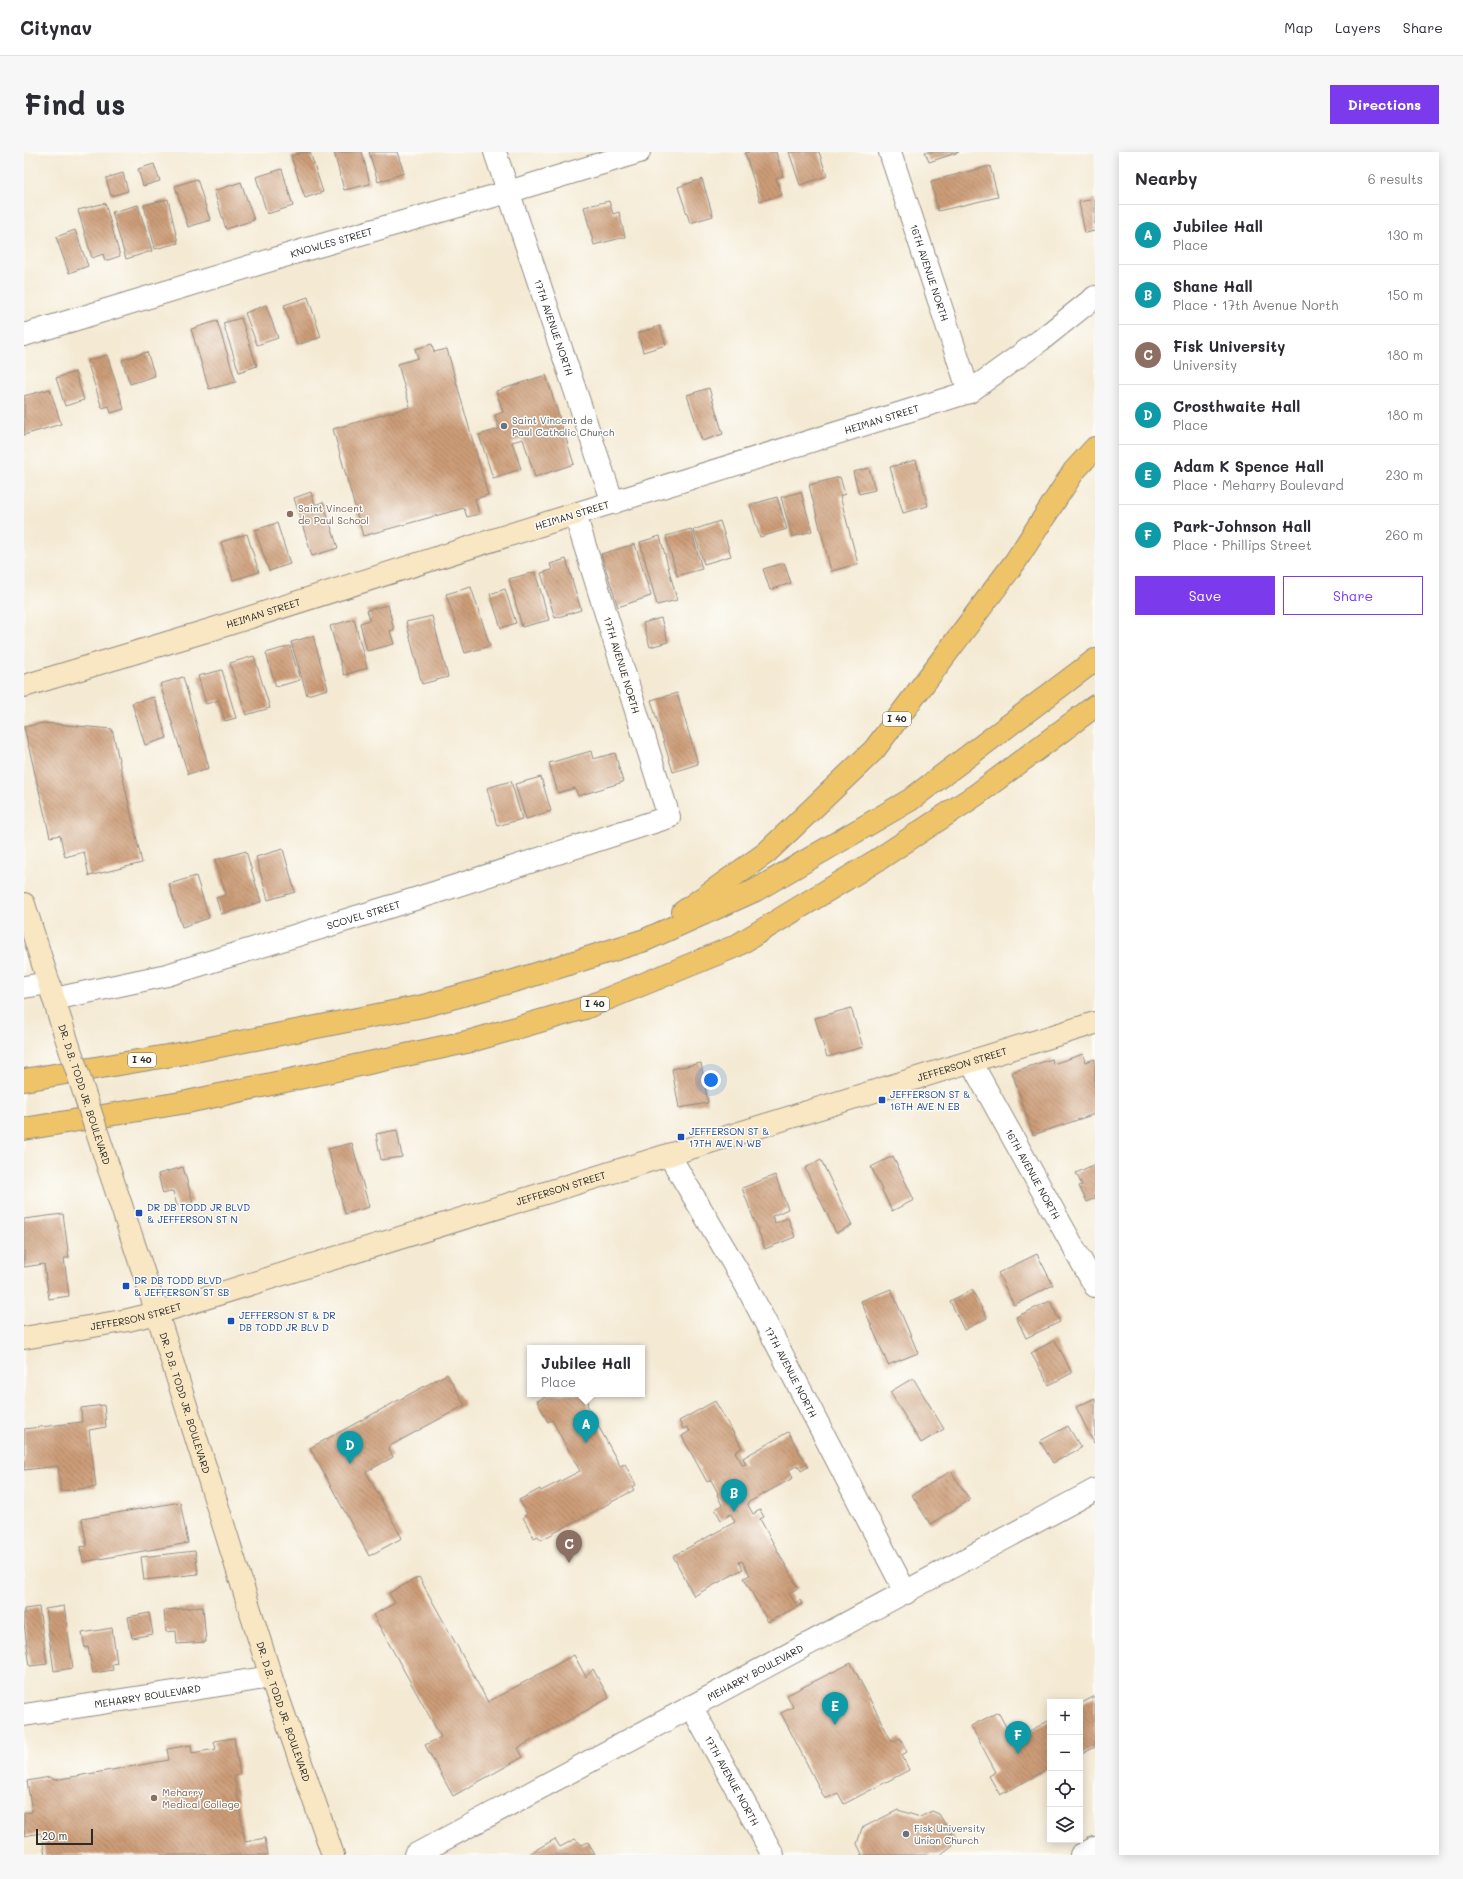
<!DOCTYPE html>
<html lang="en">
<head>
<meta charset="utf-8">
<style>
  :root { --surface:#fff; --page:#f7f7f7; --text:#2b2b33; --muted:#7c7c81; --line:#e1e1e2; --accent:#7c3aed }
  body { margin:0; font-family:Mali,sans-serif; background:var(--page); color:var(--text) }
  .controls { position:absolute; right:12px; bottom:12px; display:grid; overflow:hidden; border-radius:0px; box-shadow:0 2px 10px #0003 }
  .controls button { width:36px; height:36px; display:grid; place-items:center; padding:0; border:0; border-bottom:1px solid var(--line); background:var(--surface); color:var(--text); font:20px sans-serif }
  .scale { position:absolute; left:12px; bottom:10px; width:57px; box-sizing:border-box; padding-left:4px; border:2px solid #2b2b2b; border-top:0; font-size:11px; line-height:14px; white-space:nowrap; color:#2b2b2b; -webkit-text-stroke:3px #fdfcf7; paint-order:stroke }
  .you { position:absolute; left:687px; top:928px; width:14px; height:14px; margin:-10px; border:3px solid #fff; border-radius:50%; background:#1a73e8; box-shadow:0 0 0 6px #1a73e833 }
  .badge { display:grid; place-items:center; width:26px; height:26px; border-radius:50%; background:var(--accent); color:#fff; font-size:13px; font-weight:700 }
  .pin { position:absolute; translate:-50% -33px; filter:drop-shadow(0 1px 2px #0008) }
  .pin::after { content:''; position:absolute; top:21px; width:14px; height:12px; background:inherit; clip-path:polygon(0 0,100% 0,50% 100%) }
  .popup { position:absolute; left:503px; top:1193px; width:118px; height:52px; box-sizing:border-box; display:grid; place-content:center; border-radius:0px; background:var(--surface); filter:drop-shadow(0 1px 3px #0005); font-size:13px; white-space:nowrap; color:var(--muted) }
  .popup b { font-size:15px; color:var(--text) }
  .popup::after { content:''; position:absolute; left:50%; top:100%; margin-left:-8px; border:8px solid transparent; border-top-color:var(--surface) }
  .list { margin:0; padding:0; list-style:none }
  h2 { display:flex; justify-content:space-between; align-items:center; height:52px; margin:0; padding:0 16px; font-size:17px }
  h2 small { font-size:13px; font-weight:400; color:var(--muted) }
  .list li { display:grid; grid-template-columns:26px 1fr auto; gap:12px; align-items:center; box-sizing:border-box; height:60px; padding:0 16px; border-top:1px solid var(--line) }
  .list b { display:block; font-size:15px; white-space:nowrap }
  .list p { margin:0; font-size:13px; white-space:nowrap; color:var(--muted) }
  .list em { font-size:13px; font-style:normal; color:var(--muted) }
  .actions { display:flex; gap:8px; padding:12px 16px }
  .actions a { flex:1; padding:9px 0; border:1px solid var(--accent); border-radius:0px; text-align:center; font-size:14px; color:var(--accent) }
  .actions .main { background:var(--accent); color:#fff }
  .icon { flex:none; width:22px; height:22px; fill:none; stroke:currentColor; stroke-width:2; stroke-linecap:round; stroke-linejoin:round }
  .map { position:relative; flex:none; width:1071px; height:1703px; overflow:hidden; border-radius:0px }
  header { display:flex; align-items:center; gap:24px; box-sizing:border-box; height:56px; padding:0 20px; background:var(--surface); border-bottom:1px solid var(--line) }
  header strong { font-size:19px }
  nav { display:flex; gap:22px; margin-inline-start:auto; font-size:14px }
  .intro { display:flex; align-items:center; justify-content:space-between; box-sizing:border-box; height:96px; padding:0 24px }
  h1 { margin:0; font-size:28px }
  .button { padding:10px 18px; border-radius:0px; background:var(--accent); color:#fff; font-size:14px; font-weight:700 }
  main { display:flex; gap:24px; padding:0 24px }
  aside { flex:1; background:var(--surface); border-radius:0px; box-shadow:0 2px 10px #0003 }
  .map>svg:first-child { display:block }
</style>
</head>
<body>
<header>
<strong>Citynav</strong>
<nav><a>Map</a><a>Layers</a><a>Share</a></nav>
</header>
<div class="intro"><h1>Find us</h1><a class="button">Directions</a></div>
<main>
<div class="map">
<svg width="1071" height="1703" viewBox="0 0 1071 1703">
  <defs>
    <pattern id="building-back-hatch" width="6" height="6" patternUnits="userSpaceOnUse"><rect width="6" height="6" fill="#cc9c77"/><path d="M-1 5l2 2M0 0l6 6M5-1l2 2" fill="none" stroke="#a67f62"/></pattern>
  </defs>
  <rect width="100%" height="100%" fill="#fdfcf7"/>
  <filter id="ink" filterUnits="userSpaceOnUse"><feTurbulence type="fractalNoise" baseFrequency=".025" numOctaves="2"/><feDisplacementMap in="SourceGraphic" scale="8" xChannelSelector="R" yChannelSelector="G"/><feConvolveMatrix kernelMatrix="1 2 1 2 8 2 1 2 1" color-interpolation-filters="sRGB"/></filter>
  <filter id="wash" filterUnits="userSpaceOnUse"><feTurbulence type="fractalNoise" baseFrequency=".012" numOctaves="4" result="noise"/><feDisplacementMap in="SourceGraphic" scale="16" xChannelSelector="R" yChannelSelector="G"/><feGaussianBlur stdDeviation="0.9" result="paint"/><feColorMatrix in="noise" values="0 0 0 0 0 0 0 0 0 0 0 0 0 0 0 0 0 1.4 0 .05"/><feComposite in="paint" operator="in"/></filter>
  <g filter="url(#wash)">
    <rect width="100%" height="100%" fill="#f4ead4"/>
    <g id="blocks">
      <g fill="url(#building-back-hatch)">
        <polygon points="280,0 286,0 299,40 281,46 267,4"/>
        <polygon points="310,0 338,0 346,32 320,38"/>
        <polygon points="345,0 373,0 380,21 354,30"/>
        <polygon points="726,0 752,0 759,24 752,26 758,43 736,49 721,1"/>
        <polygon points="765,0 795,0 803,24 776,33"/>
        <polygon points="901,0 935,0 905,10"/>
        <polygon points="130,12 136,29 119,34 114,17"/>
        <polygon points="966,14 974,45 914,59 907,29"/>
        <polygon points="258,17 269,54 243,62 232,25"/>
        <polygon points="99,21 104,39 87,44 82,26"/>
        <polygon points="173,27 186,68 164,75 151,34"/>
        <polygon points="678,27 689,64 666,71 654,35"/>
        <polygon points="217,30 230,68 202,77 190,39"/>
        <polygon points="144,47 154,91 131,97 120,53"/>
        <polygon points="1071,47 1071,79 1061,81 1055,50"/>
        <polygon points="585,49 589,62 595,60 601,85 570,93 560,55"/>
        <polygon points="81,51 96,104 81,109 79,102 68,106 54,58"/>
        <polygon points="114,53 128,99 102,107 88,60"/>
        <polygon points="51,78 64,114 45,121 32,85"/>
        <polygon points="284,145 297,185 273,193 260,153"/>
        <polygon points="242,153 254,186 233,193 221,161"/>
        <polygon points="217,166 233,214 215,220 199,171"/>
        <polygon points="193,169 212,230 185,237 167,177"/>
        <polygon points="636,174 642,193 619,200 614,181"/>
        <polygon points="408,192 410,200 423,197 464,343 451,347 455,362 443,365 440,356 339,384 309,277 386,255 374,212 394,206 391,197"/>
        <polygon points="123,200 131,224 106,232 98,208"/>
        <polygon points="83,203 100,257 87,261 85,254 78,256 63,209"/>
        <polygon points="51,220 60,248 41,254 32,226"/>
        <polygon points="522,223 550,312 511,325 499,287 488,290 497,317 469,326 455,283 475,277 471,263 479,260 472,239"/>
        <polygon points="685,236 699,282 678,289 663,243"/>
        <polygon points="26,237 37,272 0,283 0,244"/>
        <polygon points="892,308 904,354 879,361 866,315"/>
        <polygon points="845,316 851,338 835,342 829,320"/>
        <polygon points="816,325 821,342 816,344 834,412 807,419 785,333"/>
        <polygon points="287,340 291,353 299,350 314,396 288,404 270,346"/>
        <polygon points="777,340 788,379 768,385 757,345"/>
        <polygon points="753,345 763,377 736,385 726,353"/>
        <polygon points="696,369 707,404 680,412 669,378"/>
        <polygon points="253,371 266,412 245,419 231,378"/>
        <polygon points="667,377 678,417 653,424 642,384"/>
        <polygon points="223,382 235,420 209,428 197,390"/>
        <polygon points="636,384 653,448 633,453 616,390"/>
        <polygon points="611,392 627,444 594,455 577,402"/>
        <polygon points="542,407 557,458 531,466 517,421 528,418 526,412"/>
        <polygon points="760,411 767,431 746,438 739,417"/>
        <polygon points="511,420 525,468 498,475 485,427"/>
        <polygon points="447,435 466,494 441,501 422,442"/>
        <polygon points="481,437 492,471 477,476 466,442"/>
        <polygon points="364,453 370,478 366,479 370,492 343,499 336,471 346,468 343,458"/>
        <polygon points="408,464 424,525 398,532 382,470"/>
        <polygon points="637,466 644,490 626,495 619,471"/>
        <polygon points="330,467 343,516 320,523 306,474"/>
        <polygon points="289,484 304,537 283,543 267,490"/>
        <polygon points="266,494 276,528 252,535 242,501"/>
        <polygon points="230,504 246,556 222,563 206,511"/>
        <polygon points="198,518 212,566 201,569 195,548 182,552 174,524"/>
        <polygon points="159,525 185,616 164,622 136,532"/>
        <polygon points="653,541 674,612 649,620 627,548"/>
        <polygon points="130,545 143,586 121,593 108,551"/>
        <polygon points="19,571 88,577 118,711 65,724 60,700 41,705 36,683 26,685 0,575"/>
        <polygon points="567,599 569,607 591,601 599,630 554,644 551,636 534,641 525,611"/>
        <polygon points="517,625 527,659 502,667 491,632"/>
        <polygon points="487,629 498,667 473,674 463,636"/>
        <polygon points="259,697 271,740 244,748 232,705"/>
        <polygon points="222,699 237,750 197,762 192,746 202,743 191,708"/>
        <polygon points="172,724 185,766 158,775 145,732"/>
        <polygon points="827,856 839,895 803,905 791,866"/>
        <polygon points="1059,902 1061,910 1071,907 1071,962 1009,983 988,920 1028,907 1029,912"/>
        <polygon points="677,911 684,951 655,956 648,917"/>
        <polygon points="373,978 378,1005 357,1008 352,982"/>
        <polygon points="328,991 345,1055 321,1062 304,997"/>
        <polygon points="869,1004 890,1048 868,1059 847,1015"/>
        <polygon points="797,1008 828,1073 812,1081 781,1016"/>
        <polygon points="1071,1012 1071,1046 1063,1050 1055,1034 1058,1033 1052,1021"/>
        <polygon points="159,1015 169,1050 153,1054 149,1039 139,1042 134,1022"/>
        <polygon points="751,1023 764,1057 748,1064 751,1071 764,1066 771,1085 741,1097 718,1036"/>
        <polygon points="39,1062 45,1106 40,1106 45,1144 25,1147 20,1112 0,1115 0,1067"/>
        <polygon points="1013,1102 1029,1133 990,1153 974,1121"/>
        <polygon points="867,1137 894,1201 864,1213 837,1149"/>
        <polygon points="948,1138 963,1166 940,1178 926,1149"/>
        <polygon points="1026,1149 1036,1170 1002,1186 992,1165"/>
        <polygon points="1031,1188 1048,1221 1025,1233 1007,1201"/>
        <polygon points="423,1222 441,1253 364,1295 369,1305 342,1320 378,1386 345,1404 286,1296"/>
        <polygon points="889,1226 920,1277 897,1291 866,1240"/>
        <polygon points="527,1242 561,1242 564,1249 563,1253 596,1314 601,1312 612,1333 608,1335 610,1338 517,1388 514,1384 510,1386 499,1365 503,1362 495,1348 516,1337 517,1339 556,1319 528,1268 524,1270 513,1249"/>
        <polygon points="1071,1246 1071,1290 1070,1291 1052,1255"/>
        <polygon points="691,1249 718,1296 711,1300 719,1313 722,1312 719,1306 764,1280 784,1315 777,1319 774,1313 765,1318 769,1326 723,1351 729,1362 736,1358 740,1365 736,1367 774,1436 765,1441 771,1451 776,1448 778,1452 744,1470 720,1426 726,1423 718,1409 715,1410 719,1417 670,1444 649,1404 711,1370 707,1362 697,1368 691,1357 698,1353 693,1343 694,1341 687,1328 683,1330 658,1284 666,1279 663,1275 659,1277 655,1269"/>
        <polygon points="80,1253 82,1275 65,1278 72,1335 37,1339 34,1314 0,1318 0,1277 58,1270 57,1256"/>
        <polygon points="1044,1274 1057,1296 1029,1311 1016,1289"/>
        <polygon points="927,1319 946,1348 906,1372 888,1343"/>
        <polygon points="156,1350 164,1391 59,1410 56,1395 63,1394 58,1367"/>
        <polygon points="171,1399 174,1422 120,1428 117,1405"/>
        <polygon points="395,1425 464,1550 550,1503 562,1525 569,1517 585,1546 494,1596 499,1605 429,1644 401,1593 417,1585 349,1463 371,1451 365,1441"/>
        <polygon points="40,1454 49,1516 30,1519 21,1457"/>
        <polygon points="15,1455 23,1512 6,1514 0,1472 0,1457"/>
        <polygon points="179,1455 182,1490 153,1492 152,1479 142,1480 140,1458"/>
        <polygon points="125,1461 129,1482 108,1486 104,1465"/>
        <polygon points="88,1476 93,1511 88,1512 89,1518 69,1521 64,1495 61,1496 58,1481"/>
        <polygon points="827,1511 868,1590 876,1586 883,1600 878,1603 885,1618 820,1652 814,1641 801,1647 757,1561 769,1555 763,1543"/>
        <polygon points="1071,1544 1071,1592 1069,1593 1071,1595 1056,1603 1056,1552"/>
        <polygon points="974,1560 989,1588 1026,1568 1026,1616 976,1643 965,1624 972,1620 947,1574"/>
        <polygon points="210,1586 216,1623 210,1624 221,1690 241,1686 244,1703 21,1703 17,1681 0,1684 0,1661 8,1660 3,1629 26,1625 30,1628 145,1608 143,1597 167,1593 168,1601 192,1597 190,1589"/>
        <polygon points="874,1658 896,1665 908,1659 915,1662 930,1687 929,1693 916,1703 836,1703 838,1702 833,1692 838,1676"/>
        <polygon points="531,1687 536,1695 551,1687 558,1693 564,1690 571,1703 507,1703 506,1701"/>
      </g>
    </g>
  </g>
  <g filter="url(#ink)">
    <use href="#blocks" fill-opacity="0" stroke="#908a80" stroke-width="1"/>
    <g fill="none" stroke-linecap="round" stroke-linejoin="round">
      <defs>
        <g id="street">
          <path id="s1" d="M471,0L589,351"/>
          <path id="s2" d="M866,0L945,240"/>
          <path id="s3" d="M0,183L280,98L484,40L615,0"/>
          <polyline points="0,835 25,831"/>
          <path id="s4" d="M30,847L143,823L391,747L645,665L551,362L945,240L1017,188L1071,145"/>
          <path id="s5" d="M947,910L1071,1134"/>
          <path id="s6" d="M645,1003L722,1133L882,1441"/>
          <path id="s7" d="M667,1554L749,1703"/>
          <path id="s8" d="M0,1563L247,1525"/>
          <path id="s9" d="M391,1703L1071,1338"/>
          <polyline points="1057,1703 1071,1696"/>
        </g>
        <g id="secondary">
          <path id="s10" d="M0,534L189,477L551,362"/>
          <polyline points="0,752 38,873"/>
          <path id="s11" d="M85,1017L133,1161L247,1525L309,1703"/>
          <path id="s12" d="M0,1186L104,1168L133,1161L1071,871"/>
        </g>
        <g id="highway">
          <polyline points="659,760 742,701 850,598 991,410 1050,319 1071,296"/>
          <polyline points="0,928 155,902 399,854 493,828 621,788 732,738 886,648 1071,508"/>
          <polyline points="0,977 163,950 447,889 561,856 712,794 855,707 952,643 1071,554"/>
        </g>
      </defs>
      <use href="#street" stroke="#908a80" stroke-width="24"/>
      <use href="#secondary" stroke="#908a80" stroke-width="24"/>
      <use href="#highway" stroke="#908a80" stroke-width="24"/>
      <use href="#street" stroke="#fff" stroke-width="22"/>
      <use href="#secondary" stroke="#f9e7c3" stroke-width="22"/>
      <use href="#highway" stroke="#efc469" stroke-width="22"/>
      <defs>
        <g id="secondary-bridge">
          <path id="s13" d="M38,873L85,1017"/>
        </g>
      </defs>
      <use href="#secondary-bridge" stroke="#908a80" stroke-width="24" stroke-linecap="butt"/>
      <use href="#secondary-bridge" stroke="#f9e7c3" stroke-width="22"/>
    </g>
  </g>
  <g fill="#6b7280" stroke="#fdfcf7" stroke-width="1.5">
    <circle cx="480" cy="274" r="4"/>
    <circle cx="882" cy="1682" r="4"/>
  </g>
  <g fill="#8d6e63" stroke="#fdfcf7" stroke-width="1.5">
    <circle cx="266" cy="362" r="4"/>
    <circle cx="130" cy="1646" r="4"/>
  </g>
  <g fill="#1a4fb4" stroke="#fdfcf7" stroke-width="1.5">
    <rect x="854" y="944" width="8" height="8" rx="2"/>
    <rect x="653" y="981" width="8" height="8" rx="2"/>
    <rect x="111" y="1057" width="8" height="8" rx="2"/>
    <rect x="98" y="1130" width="8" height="8" rx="2"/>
    <rect x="203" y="1165" width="8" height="8" rx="2"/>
  </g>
  <g text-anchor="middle" stroke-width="3" stroke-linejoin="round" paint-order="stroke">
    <g fill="#fdfcf7" stroke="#6a6a68" stroke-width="1">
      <rect x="859" y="560" width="28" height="14" rx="3"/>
      <rect x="557" y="845" width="28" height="14" rx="3"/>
      <rect x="104" y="901" width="28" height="14" rx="3"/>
    </g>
    <g font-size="9" font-weight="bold" fill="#2b2b2b">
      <text x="873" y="570">I 40</text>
      <text x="571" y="855">I 40</text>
      <text x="118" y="911">I 40</text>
    </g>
    <g font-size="10" fill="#2b2b2b" stroke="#fdfcf7">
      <text dy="4" stroke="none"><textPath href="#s3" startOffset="321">KNOWLES STREET</textPath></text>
      <text dy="4" stroke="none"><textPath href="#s2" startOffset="127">16TH AVENUE NORTH</textPath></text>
      <text dy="4" stroke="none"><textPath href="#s1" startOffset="185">17TH AVENUE NORTH</textPath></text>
      <text dy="4" stroke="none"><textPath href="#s4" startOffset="1280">HEIMAN STREET</textPath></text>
      <text transform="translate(548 363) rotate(-17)" y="4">HEIMAN STREET</text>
      <text dy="4" stroke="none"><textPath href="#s10" startOffset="250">HEIMAN STREET</textPath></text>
      <text transform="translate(598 513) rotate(73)" y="4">17TH AVENUE NORTH</text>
      <text dy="4" stroke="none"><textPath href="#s4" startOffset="321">SCOVEL STREET</textPath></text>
      <text dy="4" stroke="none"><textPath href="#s12" startOffset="978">JEFFERSON STREET</textPath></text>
      <text dy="4" stroke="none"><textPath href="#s13" startOffset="73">DR. D.B. TODD JR. BOULEVARD</textPath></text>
      <text dy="4" stroke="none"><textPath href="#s5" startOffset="128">16TH AVENUE NORTH</textPath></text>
      <text dy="4" stroke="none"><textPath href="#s12" startOffset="558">JEFFERSON STREET</textPath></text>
      <text dy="4" stroke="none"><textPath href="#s12" startOffset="114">JEFFERSON STREET</textPath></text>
      <text dy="4" stroke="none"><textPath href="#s6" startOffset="249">17TH AVENUE NORTH</textPath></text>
      <text dy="4" stroke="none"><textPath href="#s11" startOffset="246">DR. D.B. TODD JR. BOULEVARD</textPath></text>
      <text dy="4" stroke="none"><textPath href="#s9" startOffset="386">MEHARRY BOULEVARD</textPath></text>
      <text dy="4" stroke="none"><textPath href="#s8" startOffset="125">MEHARRY BOULEVARD</textPath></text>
      <text dy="4" stroke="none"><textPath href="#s11" startOffset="570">DR. D.B. TODD JR. BOULEVARD</textPath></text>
      <text dy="4" stroke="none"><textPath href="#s7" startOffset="85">17TH AVENUE NORTH</textPath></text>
    </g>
    <g font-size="10" fill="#5b616d" stroke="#fdfcf7" text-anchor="start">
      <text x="488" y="272">Saint Vincent de<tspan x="488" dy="12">Paul Catholic Church</tspan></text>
      <text x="890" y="1680">Fisk University<tspan x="890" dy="12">Union Church</tspan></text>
    </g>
    <g font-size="10" fill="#785e54" stroke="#fdfcf7" text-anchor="start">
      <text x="274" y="360">Saint Vincent<tspan x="274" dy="12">de Paul School</tspan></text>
      <text x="138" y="1644">Meharry<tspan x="138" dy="12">Medical College</tspan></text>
    </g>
    <g font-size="10" fill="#164399" stroke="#fdfcf7" text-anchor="start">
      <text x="866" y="946">JEFFERSON ST &amp;<tspan x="866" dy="12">16TH AVE N EB</tspan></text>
      <text x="665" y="983">JEFFERSON ST &amp;<tspan x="665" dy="12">17TH AVE N WB</tspan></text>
      <text x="123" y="1059">DR DB TODD JR BLVD<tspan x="123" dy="12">&amp; JEFFERSON ST N</tspan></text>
      <text x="110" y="1132">DR DB TODD BLVD<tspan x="110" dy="12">&amp; JEFFERSON ST SB</tspan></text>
      <text x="215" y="1167">JEFFERSON ST &amp; DR<tspan x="215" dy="12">DB TODD JR BLV D</tspan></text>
    </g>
  </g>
</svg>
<div class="controls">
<button>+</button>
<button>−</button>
<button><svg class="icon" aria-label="locate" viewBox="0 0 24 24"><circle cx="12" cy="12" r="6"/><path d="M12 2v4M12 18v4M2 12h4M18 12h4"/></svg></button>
<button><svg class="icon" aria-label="layers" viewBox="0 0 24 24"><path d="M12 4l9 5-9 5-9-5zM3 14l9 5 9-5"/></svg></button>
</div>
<div class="scale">20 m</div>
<div class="you"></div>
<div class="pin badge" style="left:562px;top:1291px;background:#0f9aa8">A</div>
<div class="popup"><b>Jubilee Hall</b>Place</div>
<div class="pin badge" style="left:710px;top:1360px;background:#0f9aa8">B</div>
<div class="pin badge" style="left:545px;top:1411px;background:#8d6e63">C</div>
<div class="pin badge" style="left:326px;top:1312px;background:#0f9aa8">D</div>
<div class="pin badge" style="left:811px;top:1573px;background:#0f9aa8">E</div>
<div class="pin badge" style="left:994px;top:1602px;background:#0f9aa8">F</div>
</div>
<aside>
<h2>Nearby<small>6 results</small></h2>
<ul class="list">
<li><span class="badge" style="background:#0f9aa8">A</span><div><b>Jubilee Hall</b><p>Place</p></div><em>130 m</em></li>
<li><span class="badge" style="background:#0f9aa8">B</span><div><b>Shane Hall</b><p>Place · 17th Avenue North</p></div><em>150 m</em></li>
<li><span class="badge" style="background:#8d6e63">C</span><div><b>Fisk University</b><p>University</p></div><em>180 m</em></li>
<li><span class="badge" style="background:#0f9aa8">D</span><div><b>Crosthwaite Hall</b><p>Place</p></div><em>180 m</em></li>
<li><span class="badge" style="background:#0f9aa8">E</span><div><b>Adam K Spence Hall</b><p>Place · Meharry Boulevard</p></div><em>230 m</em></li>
<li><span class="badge" style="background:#0f9aa8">F</span><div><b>Park-Johnson Hall</b><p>Place · Phillips Street</p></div><em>260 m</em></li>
</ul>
<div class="actions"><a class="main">Save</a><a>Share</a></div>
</aside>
</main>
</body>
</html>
